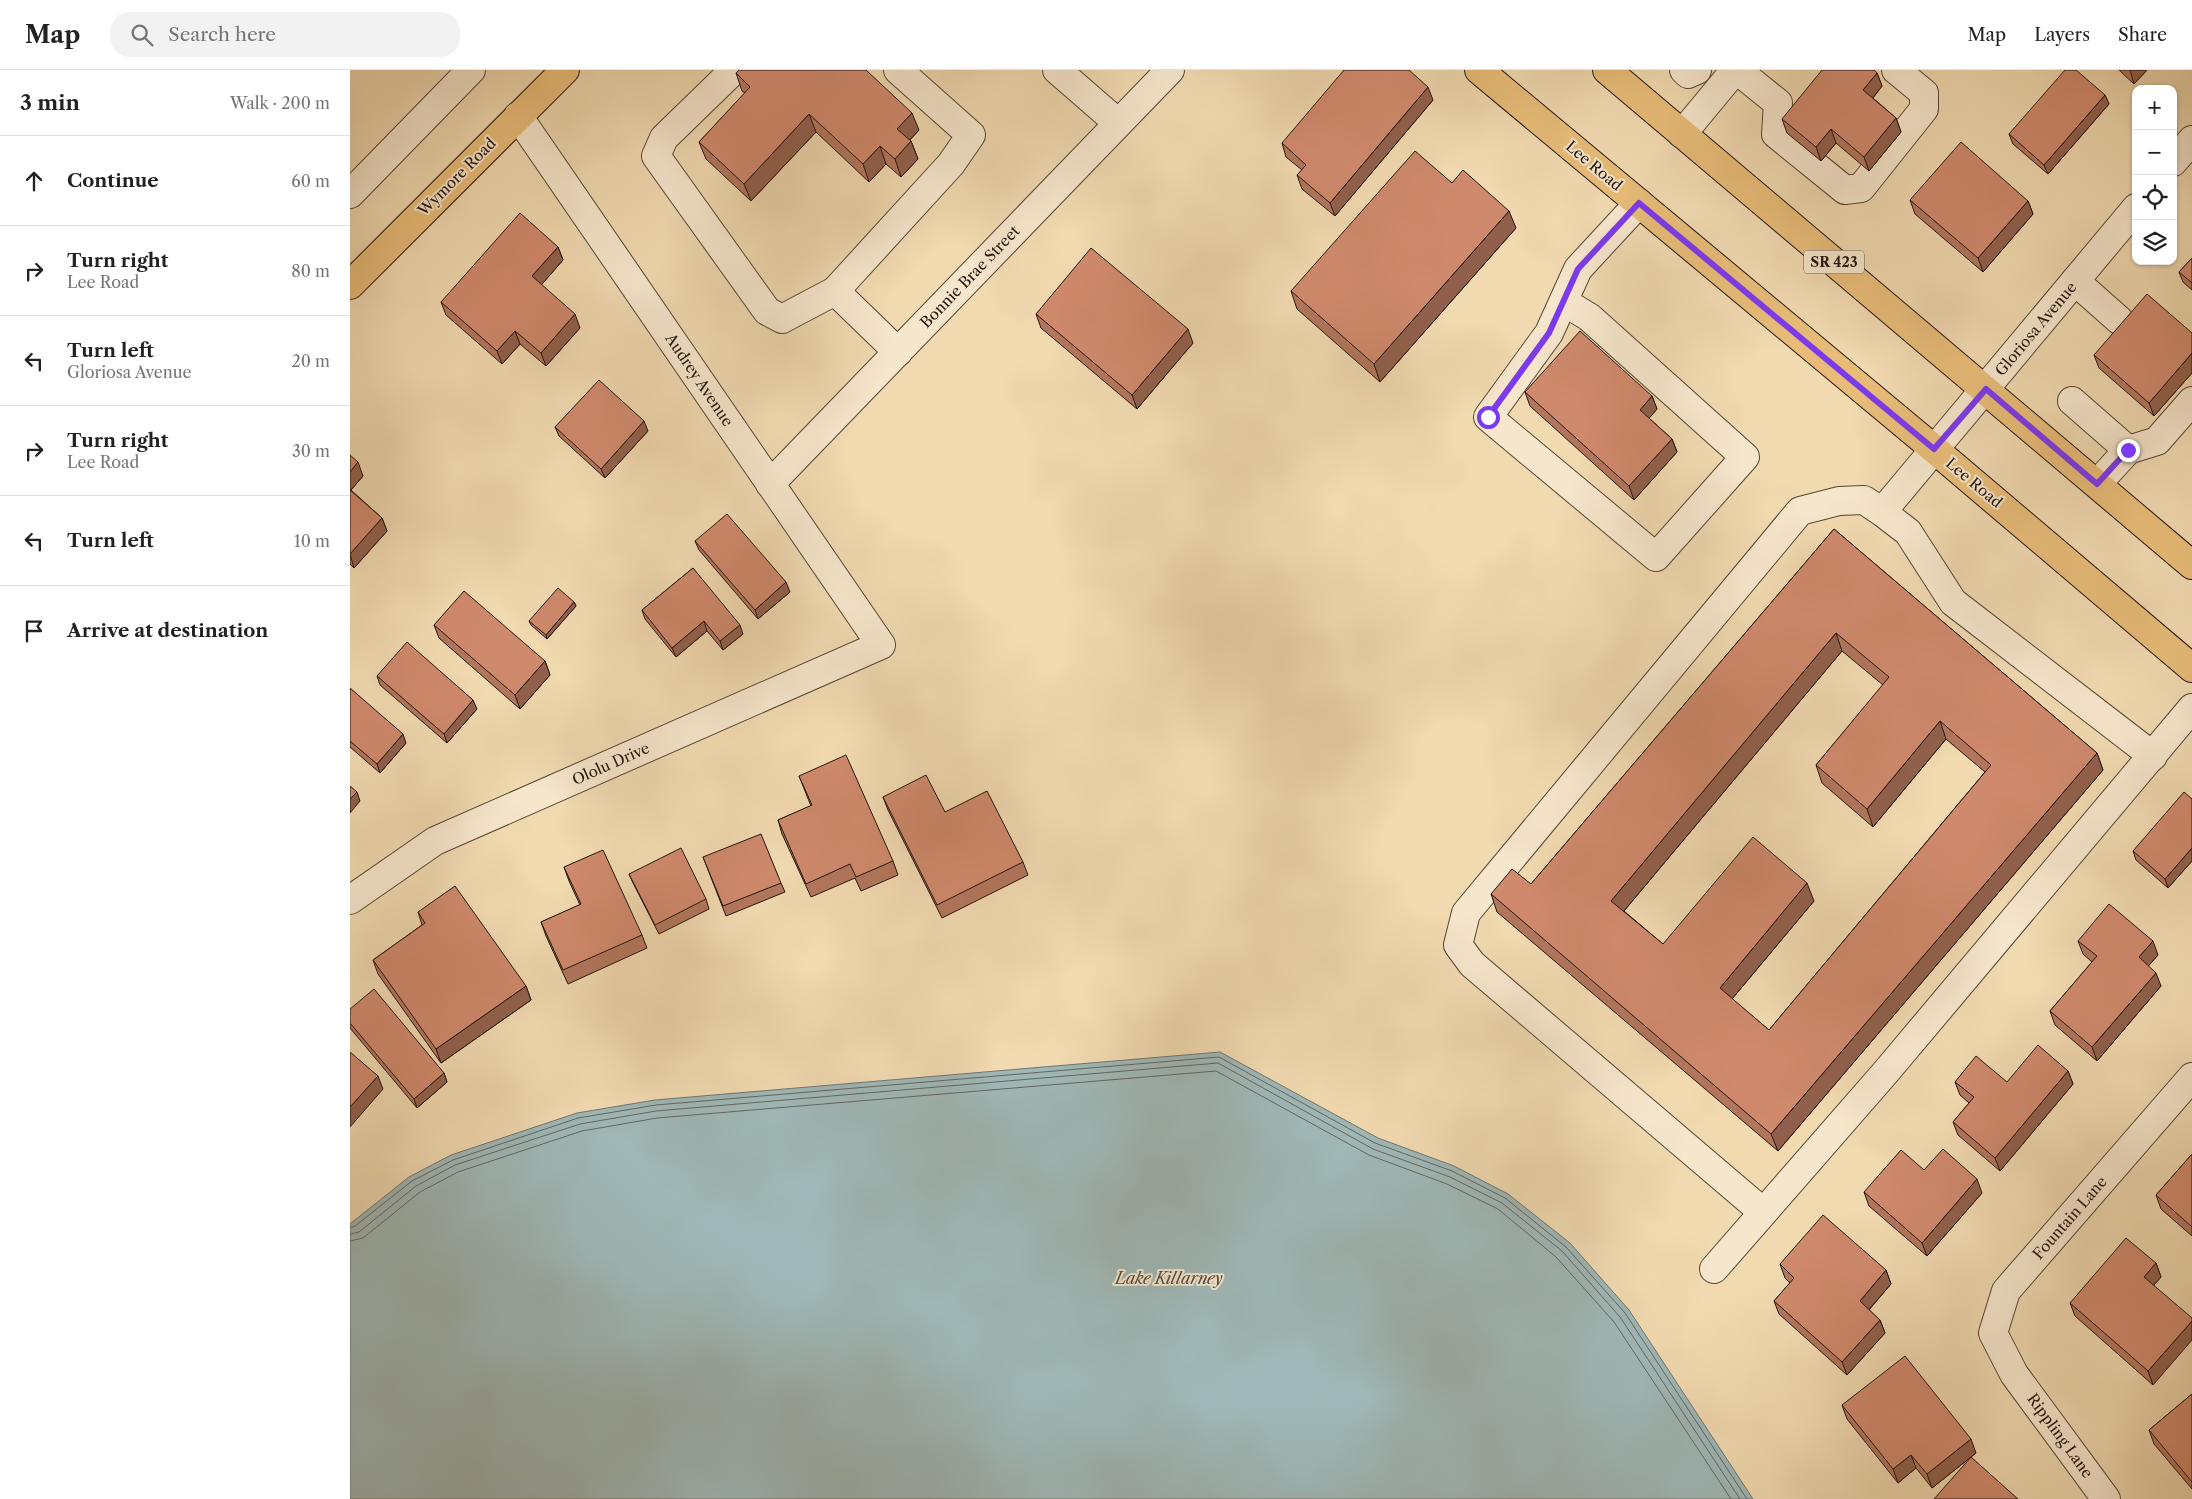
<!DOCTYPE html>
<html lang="en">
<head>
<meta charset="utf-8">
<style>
  :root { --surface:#fff; --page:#f2f2f2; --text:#222; --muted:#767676; --line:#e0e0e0 }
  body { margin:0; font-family:"Libre Caslon Text",serif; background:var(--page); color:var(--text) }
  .controls { position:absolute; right:15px; top:15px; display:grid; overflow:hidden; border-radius:10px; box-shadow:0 1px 4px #0004 }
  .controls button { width:45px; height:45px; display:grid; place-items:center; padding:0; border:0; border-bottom:1px solid var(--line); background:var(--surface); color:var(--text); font:25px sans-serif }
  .stop { position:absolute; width:15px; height:15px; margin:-11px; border:4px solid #7c3aed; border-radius:50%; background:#fff }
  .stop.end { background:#7c3aed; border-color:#fff; box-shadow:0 1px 5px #0008 }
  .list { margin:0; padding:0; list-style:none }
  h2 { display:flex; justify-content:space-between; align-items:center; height:65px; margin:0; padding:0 20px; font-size:21px }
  h2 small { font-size:16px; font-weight:400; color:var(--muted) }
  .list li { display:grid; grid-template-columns:32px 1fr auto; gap:15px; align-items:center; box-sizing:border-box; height:90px; padding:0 20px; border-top:1px solid var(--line) }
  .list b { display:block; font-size:19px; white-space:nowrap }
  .list p { margin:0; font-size:16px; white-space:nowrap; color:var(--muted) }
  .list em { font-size:16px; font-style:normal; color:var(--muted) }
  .icon { flex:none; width:28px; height:28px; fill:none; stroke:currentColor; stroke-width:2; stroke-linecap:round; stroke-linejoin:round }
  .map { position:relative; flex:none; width:1842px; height:1429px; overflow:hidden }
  header { display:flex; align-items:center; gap:30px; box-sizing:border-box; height:70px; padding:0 25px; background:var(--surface); border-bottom:1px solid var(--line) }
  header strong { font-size:24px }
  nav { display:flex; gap:28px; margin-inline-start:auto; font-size:18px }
  .search { width:350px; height:45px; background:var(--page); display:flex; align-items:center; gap:12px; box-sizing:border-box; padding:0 18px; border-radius:20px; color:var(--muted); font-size:19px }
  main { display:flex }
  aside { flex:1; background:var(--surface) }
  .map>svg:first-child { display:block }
</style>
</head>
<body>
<header>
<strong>Map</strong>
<div class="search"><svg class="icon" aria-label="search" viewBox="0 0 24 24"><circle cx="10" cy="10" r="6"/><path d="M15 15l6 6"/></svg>Search here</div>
<nav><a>Map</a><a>Layers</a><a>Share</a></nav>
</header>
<main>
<aside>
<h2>3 min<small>Walk · 200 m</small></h2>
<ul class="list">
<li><svg class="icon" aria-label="ahead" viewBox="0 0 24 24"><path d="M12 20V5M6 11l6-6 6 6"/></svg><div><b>Continue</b></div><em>60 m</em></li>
<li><svg class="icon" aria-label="right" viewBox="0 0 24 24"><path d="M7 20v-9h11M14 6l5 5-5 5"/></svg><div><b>Turn right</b><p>Lee Road</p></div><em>80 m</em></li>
<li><svg class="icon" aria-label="left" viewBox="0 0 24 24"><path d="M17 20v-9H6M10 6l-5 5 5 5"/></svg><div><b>Turn left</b><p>Gloriosa Avenue</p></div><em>20 m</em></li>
<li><svg class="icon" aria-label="right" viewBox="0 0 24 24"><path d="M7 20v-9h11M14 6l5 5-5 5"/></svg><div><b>Turn right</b><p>Lee Road</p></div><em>30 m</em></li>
<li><svg class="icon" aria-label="left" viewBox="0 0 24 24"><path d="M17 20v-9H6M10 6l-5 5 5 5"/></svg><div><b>Turn left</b></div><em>10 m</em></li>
<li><svg class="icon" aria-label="arrive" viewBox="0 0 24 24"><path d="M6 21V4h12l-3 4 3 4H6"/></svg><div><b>Arrive at destination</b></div></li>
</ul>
</aside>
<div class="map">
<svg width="1842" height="1429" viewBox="0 0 1842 1429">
  <rect width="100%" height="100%" fill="#f1d9b0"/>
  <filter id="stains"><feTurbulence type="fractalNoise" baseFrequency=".004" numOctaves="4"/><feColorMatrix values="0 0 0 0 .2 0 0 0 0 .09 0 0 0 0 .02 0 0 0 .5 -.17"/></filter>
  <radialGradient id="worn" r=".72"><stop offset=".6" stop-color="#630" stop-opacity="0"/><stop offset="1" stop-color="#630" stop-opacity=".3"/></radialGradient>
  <polygon fill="#9fb7b6" stroke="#6e7672" points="870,982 1028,1068 1104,1096 1158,1124 1220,1173 1279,1240 1403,1429 0,1429 0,1154 59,1107 101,1085 227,1043 305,1030"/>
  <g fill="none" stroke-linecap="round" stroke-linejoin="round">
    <g stroke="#626661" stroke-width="1">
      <polyline points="0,1158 5,1156 62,1111 103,1090 228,1048 306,1035 869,987 1025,1073 1102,1101 1155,1128 1216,1177 1275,1243 1397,1429"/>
      <polyline points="0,1164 9,1162 66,1116 105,1095 230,1054 306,1041 868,993 1023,1079 1100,1107 1152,1133 1212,1181 1270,1247 1390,1429"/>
      <polyline points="0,1171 13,1168 70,1122 108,1102 232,1061 307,1048 866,1001 1019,1085 1097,1114 1148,1139 1206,1187 1264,1252 1381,1429"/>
    </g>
    <defs>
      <g id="minor">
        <polyline points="384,0 314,68 306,86 417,241 432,249 485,221"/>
        <polyline points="548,0 621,65 601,94 485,221 548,282"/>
        <polyline points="707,0 768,53"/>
        <polyline points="1334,0 1338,4 1347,0"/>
        <polyline points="1387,0 1428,33 1426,64 1495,120 1511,118 1574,39 1574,23 1546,0"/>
        <polyline points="1332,64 1385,0"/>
        <polyline points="1823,92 1842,70"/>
        <polyline points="0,124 121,0"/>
        <polyline points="1725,211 1769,250"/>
        <polyline points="1214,232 1239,247 1395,387 1306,487 1138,347 1199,263 1228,199 1289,133"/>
        <polyline points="1722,331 1778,380"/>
        <polyline points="420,414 820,0"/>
        <polyline points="1747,414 1778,380 1807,371 1842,331"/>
        <polyline points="1532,442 1786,138"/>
        <polyline points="0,830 85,771 531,575 168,46"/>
        <polyline points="1413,1142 1122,894 1108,875 1116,843 1450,441 1489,431 1514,430 1532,442 1558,462 1603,532 1803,686"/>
        <polyline points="1364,1199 1535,1003 1842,638"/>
        <polyline points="1756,1429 1664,1304 1643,1263 1656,1221 1842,1007"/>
      </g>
      <g id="major">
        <polyline points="1129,0 1584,379 1842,598"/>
        <polyline points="1257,0 1842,495"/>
        <polyline points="0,215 215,0"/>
      </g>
    </defs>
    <use href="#minor" stroke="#574535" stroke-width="30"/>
    <use href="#major" stroke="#24140c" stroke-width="30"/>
    <use href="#minor" stroke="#f6e6cc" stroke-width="28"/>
    <use href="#major" stroke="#e8bc78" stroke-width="28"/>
  </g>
  <g fill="#b2765d" stroke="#24140c" fill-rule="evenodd">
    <polygon points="1769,0 1797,0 1784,14"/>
    <polygon points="386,3 569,60 560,70 561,71 568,89 551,107 536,94 519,112 466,62 401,131 356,89 349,72 395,23 392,21"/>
    <polygon points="1527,3 1532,16 1523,28 1546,48 1551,62 1519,101 1486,73 1471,91 1437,63 1432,49"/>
    <polygon points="1755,25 1759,34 1698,104 1663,74 1659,64"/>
    <polygon points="1083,30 985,146 952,119 947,105 952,100 936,87 932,73"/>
    <polygon points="1102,113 1166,158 1030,312 947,239 941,221"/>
    <polygon points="1560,130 1678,131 1683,144 1633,202 1565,144"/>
    <polygon points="208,177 213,190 191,215 230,258 196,296 170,274 152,294 96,245 91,232"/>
    <polygon points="1842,188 1842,220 1833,212 1829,202"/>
    <polygon points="686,244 843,273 787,339 691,258"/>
    <polygon points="1842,263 1842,303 1804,346 1749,298 1744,285"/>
    <polygon points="1175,322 1302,326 1307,339 1299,348 1322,369 1327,382 1284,430 1180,336"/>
    <polygon points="205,357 298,361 255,408 209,366"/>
    <polygon points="0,385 13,406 1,420 32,448 37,461 4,498 0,494"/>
    <path d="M1484,459L1747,683L1753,700L1428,1081L1147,842L1141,824L1181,814ZM1492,581L1533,615L1466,695L1472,713L1523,757L1596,669L1635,702L1419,960L1382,929L1464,831L1313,874L1274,841Z"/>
    <polygon points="345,471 440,522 408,549 349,480"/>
    <polygon points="343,498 393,564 373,580 357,561 326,587 295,549 292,540"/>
    <polygon points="224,532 226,536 197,569 181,555 179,551"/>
    <polygon points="84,555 195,591 200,605 170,639 89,568"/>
    <polygon points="27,606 127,639 97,673 30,615"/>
    <polygon points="0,618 56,673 30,703 0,677"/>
    <polygon points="449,706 543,791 548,805 511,821 505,808 461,827 432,764 428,750 461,736"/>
    <polygon points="533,727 595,742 673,792 678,805 592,848 538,740"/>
    <polygon points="1842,729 1842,791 1818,818 1786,790 1783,781"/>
    <polygon points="353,787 431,813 435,822 376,846"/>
    <polygon points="214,797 292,865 297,878 218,914 196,866 191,852 230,835 219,811"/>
    <polygon points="279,804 356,829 359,839 309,864 283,813"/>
    <polygon points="68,842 176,916 181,930 91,993 28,904 23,890 72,855"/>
    <polygon points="1728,871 1808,885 1798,896 1811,916 1747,991 1705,955 1700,941 1742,892 1733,884"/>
    <polygon points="0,939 94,1003 97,1012 67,1038 0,958"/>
    <polygon points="1718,1001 1723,1014 1650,1101 1608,1065 1603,1052 1619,1033 1610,1025 1605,1012 1657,1012"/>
    <polygon points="1842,1084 1842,1166 1811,1139 1806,1125"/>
    <polygon points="1514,1122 1632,1123 1577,1186 1519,1136"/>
    <polygon points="1806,1193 1811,1207 1804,1215 1803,1315 1725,1246 1720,1233"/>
    <polygon points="1430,1194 1536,1200 1541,1214 1519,1240 1530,1250 1535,1263 1497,1305 1429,1244 1424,1231 1440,1213 1435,1208"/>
    <polygon points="1842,1324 1842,1419 1804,1374 1799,1360"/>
    <polygon points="1492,1335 1626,1383 1582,1418 1566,1398 1548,1413 1497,1349"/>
  </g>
  <g fill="#91604c" stroke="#24140c">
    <polygon points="1780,0 1797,0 1784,14"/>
    <polygon points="1527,3 1532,16 1518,34 1513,20"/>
    <polygon points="1078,17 1083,30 985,146 980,133"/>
    <polygon points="1755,25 1759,34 1698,104 1694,95"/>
    <polygon points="562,43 569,60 554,76 547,59"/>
    <polygon points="459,44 466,62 401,131 394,114"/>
    <polygon points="1546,48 1551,62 1519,101 1514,87"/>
    <polygon points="1481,59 1486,73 1471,91 1466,77"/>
    <polygon points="561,71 568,89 551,107 545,89"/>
    <polygon points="530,76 536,94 519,112 513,94"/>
    <polygon points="1678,131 1683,144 1633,202 1628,188"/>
    <polygon points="1159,141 1166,158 1030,312 1024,294"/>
    <polygon points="208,177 213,190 187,220 182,206"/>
    <polygon points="225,244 230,258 196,296 191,283"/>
    <polygon points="838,259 843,273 787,339 782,325"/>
    <polygon points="165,261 170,274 152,294 147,281"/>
    <polygon points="1842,283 1842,303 1804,346 1799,333"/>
    <polygon points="1302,326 1307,339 1295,353 1290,340"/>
    <polygon points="294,351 298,361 255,408 251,399"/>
    <polygon points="1322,369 1327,382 1284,430 1279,416"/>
    <polygon points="8,392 13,406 0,421 0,402"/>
    <polygon points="32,448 37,461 4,498 0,484"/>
    <polygon points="436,512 440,522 408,549 405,540"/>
    <polygon points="224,532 226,536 197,569 196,565"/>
    <polygon points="354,551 357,561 326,587 322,578"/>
    <polygon points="390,555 393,564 373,580 370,571"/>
    <polygon points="1486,563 1492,581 1268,848 1261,831"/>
    <polygon points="195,591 200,605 170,639 165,625"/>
    <polygon points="123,630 127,639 97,673 94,664"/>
    <polygon points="1590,651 1596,669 1523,757 1517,739"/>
    <polygon points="53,664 56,673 30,703 27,694"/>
    <polygon points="1747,683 1753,700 1428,1081 1421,1064"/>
    <polygon points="7,722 10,731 0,743 0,729"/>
    <polygon points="1842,778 1842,791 1818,818 1815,809"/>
    <polygon points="1457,813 1464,831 1376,936 1370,918"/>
    <polygon points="1803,871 1808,885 1794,901 1789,887"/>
    <polygon points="1806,903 1811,916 1747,991 1742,977"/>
    <polygon points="176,916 181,930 91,993 86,979"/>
    <polygon points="1718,1001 1723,1014 1650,1101 1645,1088"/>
    <polygon points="94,1003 97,1012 67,1038 64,1029"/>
    <polygon points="28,1006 33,1019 0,1057 0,1037"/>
    <polygon points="1627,1109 1632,1123 1577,1186 1572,1173"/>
    <polygon points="1806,1193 1811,1207 1799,1220 1794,1207"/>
    <polygon points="1536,1200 1541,1214 1514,1245 1510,1231"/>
    <polygon points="1530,1250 1535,1263 1497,1305 1492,1292"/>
    <polygon points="1842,1251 1842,1270 1803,1315 1798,1301"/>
    <polygon points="1621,1369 1626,1383 1582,1418 1577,1404"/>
    <polygon points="1561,1385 1566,1398 1548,1413 1543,1399"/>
  </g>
  <g fill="#cf896c" stroke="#24140c" fill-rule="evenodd">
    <polygon points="389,0 516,0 562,43 547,59 561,71 545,89 530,76 513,94 459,44 394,114 349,72 400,17 386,3"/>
    <polygon points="994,0 1059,0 1078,17 980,133 947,105 956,95 932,73"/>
    <polygon points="1472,0 1524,0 1527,3 1513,20 1546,48 1514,87 1481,59 1466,77 1432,49"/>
    <polygon points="1715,0 1726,0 1755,25 1694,95 1659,64"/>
    <polygon points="1611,72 1678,131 1628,188 1560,130"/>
    <polygon points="1065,81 1102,113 1113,100 1159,141 1024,294 941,221"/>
    <polygon points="170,143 208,177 182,206 225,244 191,283 165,261 147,281 91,232"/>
    <polygon points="741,178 838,259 782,325 686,244"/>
    <polygon points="1842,188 1842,213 1829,202"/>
    <polygon points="1797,224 1842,263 1842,283 1799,333 1744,285"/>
    <polygon points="1230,261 1302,326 1290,340 1322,369 1279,416 1175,322"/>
    <polygon points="249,310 294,351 251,399 205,357"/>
    <polygon points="0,385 8,392 0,402"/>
    <polygon points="0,420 32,448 0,484"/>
    <polygon points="377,444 436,512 405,540 345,471"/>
    <path d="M1484,459L1747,683L1421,1064L1141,824L1162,799L1181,814ZM1486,563L1539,607L1466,695L1517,739L1590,651L1641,695L1419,960L1370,918L1457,813L1403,767L1313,874L1261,831Z"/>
    <polygon points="343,498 390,555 370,571 354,551 322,578 292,540"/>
    <polygon points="208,518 224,532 196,565 179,551"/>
    <polygon points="114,521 195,591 165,625 84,555"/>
    <polygon points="57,572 123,630 94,664 27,606"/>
    <polygon points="0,618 53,664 27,694 0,671"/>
    <polygon points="496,685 543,791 506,807 500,794 456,814 428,750 462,735 449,706"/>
    <polygon points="576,705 595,742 637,721 673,792 587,835 533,727"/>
    <polygon points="0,716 7,722 0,729"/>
    <polygon points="1834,722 1842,729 1842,778 1815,809 1783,781"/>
    <polygon points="411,764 431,813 373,836 353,787"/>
    <polygon points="331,778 356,829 305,855 279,804"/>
    <polygon points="253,780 292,865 213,900 191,852 231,834 214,797"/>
    <polygon points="105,816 176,916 86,979 23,890 75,853 68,842"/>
    <polygon points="1759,834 1803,871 1789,887 1806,903 1742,977 1700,941 1747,886 1728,871"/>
    <polygon points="24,919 94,1003 64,1029 0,953 0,939"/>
    <polygon points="1688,975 1718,1001 1645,1088 1603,1052 1624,1027 1605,1012 1626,986 1657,1012"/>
    <polygon points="0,982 28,1006 0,1037"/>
    <polygon points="1593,1079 1627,1109 1572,1173 1514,1122 1551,1080 1574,1100"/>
    <polygon points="1842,1084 1842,1157 1806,1125"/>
    <polygon points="1473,1145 1536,1200 1510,1231 1530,1250 1492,1292 1424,1231 1444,1208 1430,1194"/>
    <polygon points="1776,1168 1806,1193 1794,1207 1842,1248 1842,1251 1798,1301 1720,1233"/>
    <polygon points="1555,1286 1621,1369 1577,1404 1561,1385 1543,1399 1492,1335"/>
    <polygon points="1842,1324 1842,1412 1799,1360"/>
    <polygon points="1621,1387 1668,1429 1584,1429"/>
  </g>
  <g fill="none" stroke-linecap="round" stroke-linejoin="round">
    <polyline stroke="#7c3aed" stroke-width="6" points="1138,347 1199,263 1228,199 1289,133 1584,379 1636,319 1747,414 1778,380"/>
  </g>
  <g text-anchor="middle" stroke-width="4" stroke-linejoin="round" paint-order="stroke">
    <rect fill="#f6e6cc" stroke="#635346" stroke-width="1" x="1454" y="180.5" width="60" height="23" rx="4"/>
    <g font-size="14" font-weight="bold" fill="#24140c">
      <text x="1484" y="197">SR 423</text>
    </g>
    <g font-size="15" fill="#24140c" stroke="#f6e6cc">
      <text transform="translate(1244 96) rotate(40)" y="5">Lee Road</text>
      <text transform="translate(107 107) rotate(-45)" y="5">Wymore Road</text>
      <text transform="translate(620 207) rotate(-46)" y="5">Bonnie Brae Street</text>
      <text transform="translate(1686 259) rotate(-50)" y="5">Gloriosa Avenue</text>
      <text transform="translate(349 310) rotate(56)" y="5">Audrey Avenue</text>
      <text transform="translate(1624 413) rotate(40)" y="5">Lee Road</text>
      <text transform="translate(261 694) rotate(-24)" y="5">Ololu Drive</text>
      <text transform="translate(1720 1148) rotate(-49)" y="5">Fountain Lane</text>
      <text transform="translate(1710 1366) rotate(54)" y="5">Rippling Lane</text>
    </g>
    <g font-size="16" font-style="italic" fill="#4f4d48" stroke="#f6e6cc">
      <text x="819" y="1214">Lake Killarney</text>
    </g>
  </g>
  <rect width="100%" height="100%" filter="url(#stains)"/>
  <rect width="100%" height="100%" fill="url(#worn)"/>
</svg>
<div class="controls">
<button>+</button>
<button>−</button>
<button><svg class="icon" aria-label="locate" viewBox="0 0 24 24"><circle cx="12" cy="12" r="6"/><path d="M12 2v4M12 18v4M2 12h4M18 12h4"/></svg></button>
<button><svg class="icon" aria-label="layers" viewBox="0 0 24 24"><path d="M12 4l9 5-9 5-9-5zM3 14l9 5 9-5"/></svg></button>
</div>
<div class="stop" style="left:1138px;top:347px"></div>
<div class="stop end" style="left:1778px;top:380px"></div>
</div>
</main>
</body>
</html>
